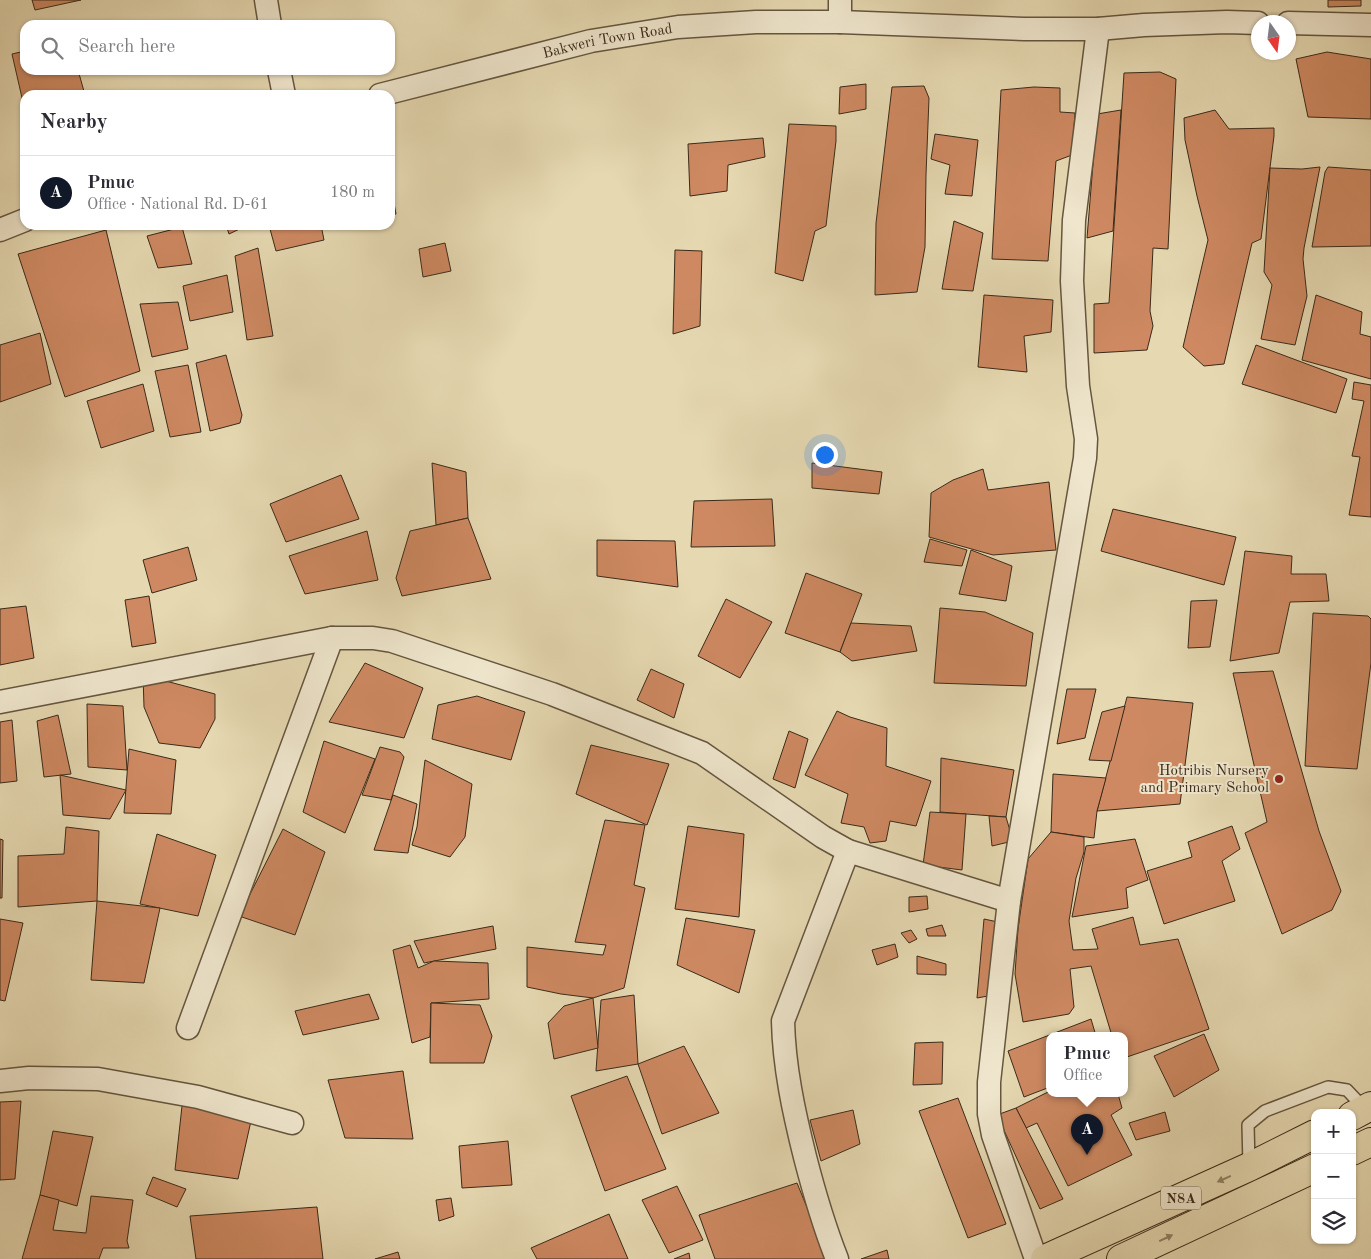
<!DOCTYPE html>
<html lang="en">
<head>
<meta charset="utf-8">
<style>
  :root { --surface:#fff; --page:#f2f2f3; --text:#2b2b33; --muted:#7c7c81; --line:#e1e1e2; --accent:#111827 }
  body { margin:0; font-family:"Old Standard TT",serif; background:var(--page); color:var(--text) }
  .controls { position:absolute; right:15px; bottom:15px; display:grid; overflow:hidden; border-radius:10px; box-shadow:0 1px 4px #0004 }
  .controls button { width:45px; height:45px; display:grid; place-items:center; padding:0; border:0; border-bottom:1px solid var(--line); background:var(--surface); color:var(--text); font:25px sans-serif }
  .compass { position:absolute; left:1251px; top:15px; width:45px; height:45px; border-radius:50%; background:var(--surface); box-shadow:0 1px 4px #0004; rotate:166deg }
  .you { position:absolute; left:824px; top:454px; width:18px; height:18px; margin:-12px; border:4px solid #fff; border-radius:50%; background:#1a73e8; box-shadow:0 0 0 8px #1a73e833 }
  .badge { display:grid; place-items:center; width:32px; height:32px; border-radius:50%; background:var(--accent); color:#fff; font-size:16px; font-weight:700 }
  .pin { position:absolute; translate:-50% -41px; filter:drop-shadow(0 1px 2px #0008) }
  .pin::after { content:''; position:absolute; top:26px; width:18px; height:15px; background:inherit; clip-path:polygon(0 0,100% 0,50% 100%) }
  .popup { position:absolute; left:1046px; top:1032px; width:82px; height:65px; box-sizing:border-box; display:grid; place-content:center; border-radius:10px; background:var(--surface); filter:drop-shadow(0 1px 4px #0005); font-size:16px; white-space:nowrap; color:var(--muted) }
  .popup b { font-size:19px; color:var(--text) }
  .popup::after { content:''; position:absolute; left:50%; top:100%; margin-left:-10px; border:10px solid transparent; border-top-color:var(--surface) }
  .list { margin:0; padding:0; list-style:none }
  h2 { display:flex; justify-content:space-between; align-items:center; height:65px; margin:0; padding:0 20px; font-size:21px }
  h2 small { font-size:16px; font-weight:400; color:var(--muted) }
  .list li { display:grid; grid-template-columns:32px 1fr auto; gap:15px; align-items:center; box-sizing:border-box; height:75px; padding:0 20px; border-top:1px solid var(--line) }
  .list b { display:block; font-size:19px; white-space:nowrap }
  .list p { margin:0; font-size:16px; white-space:nowrap; color:var(--muted) }
  .list em { font-size:16px; font-style:normal; color:var(--muted) }
  .icon { flex:none; width:28px; height:28px; fill:none; stroke:currentColor; stroke-width:2; stroke-linecap:round; stroke-linejoin:round }
  .map { position:relative; flex:none; width:1371px; height:1259px; overflow:hidden }
  .search { position:absolute; background:var(--surface); box-shadow:0 1px 4px #0004; left:20px; top:20px; width:375px; height:55px; display:flex; align-items:center; gap:12px; box-sizing:border-box; padding:0 18px; border-radius:15px; color:var(--muted); font-size:19px }
  .panel { position:absolute; background:var(--surface); box-shadow:0 1px 4px #0004; left:20px; top:90px; width:375px; height:140px; border-radius:15px }
  .map>svg:first-child { display:block }
</style>
</head>
<body>
<div class="map">
<svg width="1371" height="1259" viewBox="0 0 1371 1259">
  <rect width="100%" height="100%" fill="#e6d9b2"/>
  <filter id="stains"><feTurbulence type="fractalNoise" baseFrequency=".004" numOctaves="4"/><feColorMatrix values="0 0 0 0 .2 0 0 0 0 .09 0 0 0 0 .02 0 0 0 .5 -.17"/></filter>
  <radialGradient id="worn" r=".72"><stop offset=".6" stop-color="#630" stop-opacity="0"/><stop offset="1" stop-color="#630" stop-opacity=".3"/></radialGradient>
  <g fill="#ce8962" stroke="#3a2a19">
    <polygon points="32,0 81,0 35,10"/>
    <polygon points="1328,0 1361,0 1361,6 1328,7"/>
    <polygon points="25,51 25,70 78,70 85,95 25,95 25,111 12,54"/>
    <polygon points="1327,52 1371,59 1371,119 1308,117 1296,59"/>
    <polygon points="1160,72 1176,79 1168,249 1153,248 1150,311 1153,326 1147,350 1094,353 1094,304 1109,303 1124,73"/>
    <polygon points="866,84 866,109 839,114 840,87"/>
    <polygon points="924,86 929,98 926,175 925,247 917,292 875,295 876,223 892,87"/>
    <polygon points="1034,87 1060,88 1060,112 1075,113 1072,155 1056,161 1048,261 992,259 1001,90"/>
    <polygon points="1121,110 1113,231 1087,238 1097,114"/>
    <polygon points="1215,110 1229,129 1274,128 1274,136 1261,239 1252,243 1224,364 1204,366 1183,347 1208,240 1197,196 1185,140 1184,118"/>
    <polygon points="789,124 836,126 836,141 826,226 815,231 803,281 775,273"/>
    <polygon points="935,134 978,140 972,196 945,194 950,165 931,159"/>
    <polygon points="763,138 765,157 728,165 727,191 690,196 688,144"/>
    <polygon points="1320,167 1304,248 1303,259 1307,296 1295,345 1261,339 1272,285 1264,272 1270,168 1302,169"/>
    <polygon points="1328,167 1371,170 1371,246 1312,247 1325,172"/>
    <polygon points="390,182 396,214 390,215"/>
    <polygon points="954,221 983,233 973,291 942,289"/>
    <polygon points="226,225 248,225 229,234"/>
    <polygon points="292,225 321,225 324,240 276,251 270,229"/>
    <polygon points="182,227 192,264 158,268 147,236"/>
    <polygon points="106,230 140,371 65,397 18,254"/>
    <polygon points="445,243 451,271 423,277 419,249"/>
    <polygon points="258,248 273,336 247,340 235,256"/>
    <polygon points="675,250 702,251 700,326 673,334"/>
    <polygon points="227,275 233,312 190,321 183,286"/>
    <polygon points="984,295 1053,300 1051,332 1024,336 1027,372 978,367"/>
    <polygon points="1316,295 1362,312 1360,334 1371,337 1371,379 1302,360"/>
    <polygon points="178,302 188,349 152,357 140,304"/>
    <polygon points="40,333 51,384 0,402 0,345"/>
    <polygon points="1256,345 1347,379 1336,413 1242,384"/>
    <polygon points="226,355 242,415 240,423 210,431 196,363"/>
    <polygon points="188,365 201,432 170,437 155,371"/>
    <polygon points="1354,382 1371,385 1371,517 1349,515 1360,457 1352,456 1364,401 1352,399"/>
    <polygon points="143,384 154,431 101,448 87,401"/>
    <polygon points="432,463 466,472 468,518 436,525"/>
    <polygon points="812,463 882,472 879,494 812,488"/>
    <polygon points="983,469 988,490 1049,482 1056,550 993,555 929,537 931,493 953,480"/>
    <polygon points="341,475 359,519 286,542 270,504"/>
    <polygon points="772,499 775,546 691,547 694,501"/>
    <polygon points="1113,509 1236,537 1224,585 1101,551"/>
    <polygon points="468,518 491,579 402,596 396,578 410,531"/>
    <polygon points="367,531 378,580 305,594 289,556"/>
    <polygon points="930,539 967,550 962,566 924,562"/>
    <polygon points="597,540 675,541 678,587 597,576"/>
    <polygon points="188,547 197,580 152,593 143,560"/>
    <polygon points="971,550 1012,566 1006,601 959,594"/>
    <polygon points="1245,551 1292,556 1291,574 1326,574 1329,601 1290,602 1279,653 1230,661"/>
    <polygon points="806,573 862,594 840,652 785,633"/>
    <polygon points="149,596 156,643 132,647 125,600"/>
    <polygon points="726,599 772,622 740,678 698,656"/>
    <polygon points="1217,600 1210,647 1188,648 1191,601"/>
    <polygon points="26,606 34,658 0,665 0,609"/>
    <polygon points="940,608 985,612 1033,633 1026,686 934,683"/>
    <polygon points="1313,613 1368,616 1371,619 1371,663 1357,769 1305,766"/>
    <polygon points="851,623 911,626 917,651 852,661 840,652"/>
    <polygon points="365,663 423,688 404,738 329,722"/>
    <polygon points="651,669 684,684 674,718 637,700"/>
    <polygon points="1273,671 1319,831 1341,891 1332,910 1282,934 1245,833 1267,822 1233,673"/>
    <polygon points="143,675 215,694 215,719 200,748 159,743 144,707"/>
    <polygon points="1067,689 1096,689 1085,738 1057,744"/>
    <polygon points="477,696 525,712 511,760 432,739 438,705"/>
    <polygon points="1127,697 1193,703 1180,804 1097,811"/>
    <polygon points="87,704 123,706 127,770 88,767"/>
    <polygon points="1125,706 1111,761 1089,760 1102,712"/>
    <polygon points="837,711 850,717 887,728 886,766 931,781 916,826 890,821 886,841 870,843 864,827 841,823 848,794 805,775"/>
    <polygon points="58,715 71,774 44,777 37,721"/>
    <polygon points="12,720 17,781 0,783 0,722"/>
    <polygon points="789,731 808,739 795,788 773,779"/>
    <polygon points="324,741 375,759 345,833 303,812"/>
    <polygon points="591,745 669,764 647,825 576,794"/>
    <polygon points="380,747 400,752 404,757 391,800 362,795"/>
    <polygon points="129,749 176,760 171,814 124,813"/>
    <polygon points="941,758 1014,770 1006,817 940,812"/>
    <polygon points="425,760 472,784 465,837 450,857 412,845 417,827"/>
    <polygon points="1053,774 1106,778 1097,811 1094,838 1051,832"/>
    <polygon points="60,775 126,790 110,819 63,815"/>
    <polygon points="393,795 417,804 408,853 374,850"/>
    <polygon points="930,812 966,814 962,870 923,865"/>
    <polygon points="989,816 1006,817 1013,841 992,846"/>
    <polygon points="605,820 645,825 634,885 645,888 624,988 593,998 561,994 527,987 527,947 603,955 606,945 575,942"/>
    <polygon points="688,826 744,834 739,917 675,909"/>
    <polygon points="1232,826 1240,849 1222,861 1235,901 1164,924 1147,871 1192,857 1188,842"/>
    <polygon points="66,827 99,831 97,901 18,907 18,856 64,854"/>
    <polygon points="283,829 325,852 295,935 239,916"/>
    <polygon points="1051,832 1084,837 1084,852 1076,878 1069,921 1073,950 1098,949 1092,929 1133,917 1140,945 1178,939 1209,1029 1124,1058 1124,1036 1112,1036 1091,966 1070,969 1074,1007 1069,1014 1023,1022 1015,974 1018,929 1028,859"/>
    <polygon points="157,834 216,855 198,916 140,904"/>
    <polygon points="0,839 3,840 2,898 0,898"/>
    <polygon points="1135,839 1148,880 1126,888 1128,908 1072,917 1086,846"/>
    <polygon points="927,896 928,909 909,912 909,897"/>
    <polygon points="97,901 160,908 144,983 91,980"/>
    <polygon points="686,918 755,930 739,993 677,965"/>
    <polygon points="0,919 23,923 5,1001 0,1000"/>
    <polygon points="984,919 998,922 999,994 977,998"/>
    <polygon points="942,925 946,936 928,936 926,929"/>
    <polygon points="493,926 496,949 424,963 414,941"/>
    <polygon points="911,930 917,939 909,943 901,933"/>
    <polygon points="895,944 898,957 877,965 872,950"/>
    <polygon points="410,945 418,968 434,961 488,963 489,999 431,1003 430,1037 412,1043 393,950"/>
    <polygon points="917,956 946,964 946,975 917,974"/>
    <polygon points="369,994 379,1019 303,1035 295,1011"/>
    <polygon points="634,995 638,1064 596,1071 601,1000"/>
    <polygon points="593,998 598,1048 554,1059 548,1023 564,1006"/>
    <polygon points="431,1003 480,1005 492,1036 484,1063 430,1063"/>
    <polygon points="1091,1019 1096,1036 1050,1036 1050,1087 1024,1097 1008,1051"/>
    <polygon points="1204,1034 1219,1070 1174,1097 1154,1056"/>
    <polygon points="943,1042 942,1084 913,1085 915,1043"/>
    <polygon points="684,1046 719,1113 662,1134 638,1064"/>
    <polygon points="403,1071 413,1139 345,1138 328,1080"/>
    <polygon points="627,1076 666,1169 605,1191 571,1096"/>
    <polygon points="1050,1091 1050,1094 1118,1094 1122,1108 1111,1115 1132,1155 1068,1186 1037,1123 1026,1128 1016,1108"/>
    <polygon points="958,1098 1006,1224 968,1238 919,1111"/>
    <polygon points="21,1101 15,1179 0,1180 0,1102"/>
    <polygon points="182,1106 253,1112 238,1179 175,1170"/>
    <polygon points="1016,1108 1063,1199 1040,1209 997,1115"/>
    <polygon points="853,1110 860,1144 821,1161 810,1120"/>
    <polygon points="1165,1112 1170,1131 1136,1140 1129,1123"/>
    <polygon points="53,1131 93,1137 77,1206 40,1195"/>
    <polygon points="508,1141 512,1185 462,1188 459,1146"/>
    <polygon points="153,1177 186,1189 177,1207 146,1194"/>
    <polygon points="797,1183 828,1259 715,1259 699,1215"/>
    <polygon points="677,1186 703,1240 669,1253 642,1200"/>
    <polygon points="40,1195 59,1200 53,1230 86,1233 91,1196 133,1200 127,1241 129,1248 103,1248 99,1259 22,1259"/>
    <polygon points="451,1198 454,1216 439,1221 436,1200"/>
    <polygon points="317,1207 323,1259 196,1259 190,1216"/>
    <polygon points="609,1214 628,1259 537,1259 531,1248"/>
    <polygon points="887,1250 889,1259 861,1259"/>
    <polygon points="398,1252 400,1259 375,1259"/>
    <polygon points="689,1253 690,1259 674,1259"/>
  </g>
  <g fill="none" stroke-linecap="round" stroke-linejoin="round">
    <defs>
      <polyline id="service" points="1249,1165 1248,1125 1265,1111 1328,1087 1347,1090 1365,1109"/>
      <g id="minor">
        <polyline points="266,0 270,25"/>
        <polyline points="840,22 840,0"/>
        <polyline points="1288,23 1371,25"/>
        <polyline points="279,70 284,95"/>
        <path id="s1" d="M380,95L591,41L678,27L756,22H840L1025,29H1098L1144,25L1227,22L1258,23"/>
        <polyline points="0,230 25,220"/>
        <polyline points="0,702 332,638 373,638 392,641 552,694 702,753 823,837 848,851 1009,901"/>
        <polyline points="188,1028 332,638"/>
        <polyline points="0,1081 29,1078 98,1079 198,1097 292,1123"/>
        <path d="M837,1259C824,1226 814,1192 805,1157C794,1113 784,1067 783,1021L848,851"/>
        <polyline points="1036,1259 993,1135 989,1114 989,1082 1009,901 1085,458 1086,439 1078,386 1072,281 1074,220 1098,29"/>
      </g>
      <g id="trunk">
        <polyline points="1352,1116 1371,1106"/>
        <polyline points="1352,1151 1371,1142"/>
        <polyline points="1045,1259 1249,1167 1315,1134"/>
        <polyline points="1121,1259 1315,1168"/>
      </g>
    </defs>
    <use href="#service" stroke="#65563f" stroke-width="14"/>
    <use href="#minor" stroke="#65563f" stroke-width="25"/>
    <use href="#trunk" stroke="#3a2a19" stroke-width="30"/>
    <use href="#service" stroke="#efe6cd" stroke-width="11"/>
    <use href="#minor" stroke="#efe6cd" stroke-width="22"/>
    <use href="#trunk" stroke="#e6d9b2" stroke-width="28"/>
  </g>
  <defs><path id="oneway-solid" d="M-6-.8H1V-3.2L6.5 0L1 3.2V.8H-6Z" transform="scale(1.25)"/></defs>
  <g fill="#908266">
    <use href="#oneway-solid" transform="translate(1224 1179) rotate(156)"/>
    <use href="#oneway-solid" transform="translate(1166 1238) rotate(-25)"/>
  </g>
  <circle fill="#8f2418" stroke="#efe6cd" stroke-width="2" cx="1279" cy="779" r="5"/>
  <g text-anchor="middle" stroke-width="4" stroke-linejoin="round" paint-order="stroke">
    <rect fill="#efe6cd" stroke="#70624f" stroke-width="1" x="1161" y="1186.5" width="40" height="23" rx="4"/>
    <g font-size="14" font-weight="bold" fill="#3a2a19">
      <text x="1181" y="1203">N8A</text>
    </g>
    <g font-size="15" fill="#3a2a19" stroke="#efe6cd">
      <text dy="5" stroke="none"><textPath href="#s1" startOffset="234">Bakweri Town Road</textPath></text>
    </g>
    <g font-size="15" fill="#3a2a19" stroke="#efe6cd" text-anchor="end">
      <text x="1269" y="775">Hotribis Nursery<tspan x="1269" dy="17">and Primary School</tspan></text>
    </g>
  </g>
  <rect width="100%" height="100%" filter="url(#stains)"/>
  <rect width="100%" height="100%" fill="url(#worn)"/>
</svg>
<div class="controls">
<button>+</button>
<button>−</button>
<button><svg class="icon" aria-label="layers" viewBox="0 0 24 24"><path d="M12 4l9 5-9 5-9-5zM3 14l9 5 9-5"/></svg></button>
</div>
<svg class="compass" viewBox="-18 -18 36 36"><path d="M0-13l5 13h-10z" fill="#e53935"/><path d="M0 13l5-13h-10z" fill="#7c7c81"/></svg>
<div class="you"></div>
<div class="pin badge" style="left:1087px;top:1155px">A</div>
<div class="popup"><b>Pmuc</b>Office</div>
<div class="search"><svg class="icon" aria-label="search" viewBox="0 0 24 24"><circle cx="10" cy="10" r="6"/><path d="M15 15l6 6"/></svg>Search here</div>
<section class="panel">
<h2>Nearby<small></small></h2>
<ul class="list">
<li><span class="badge">A</span><div><b>Pmuc</b><p>Office · National Rd. D-61</p></div><em>180 m</em></li>
</ul>
</section>
</div>
</body>
</html>
